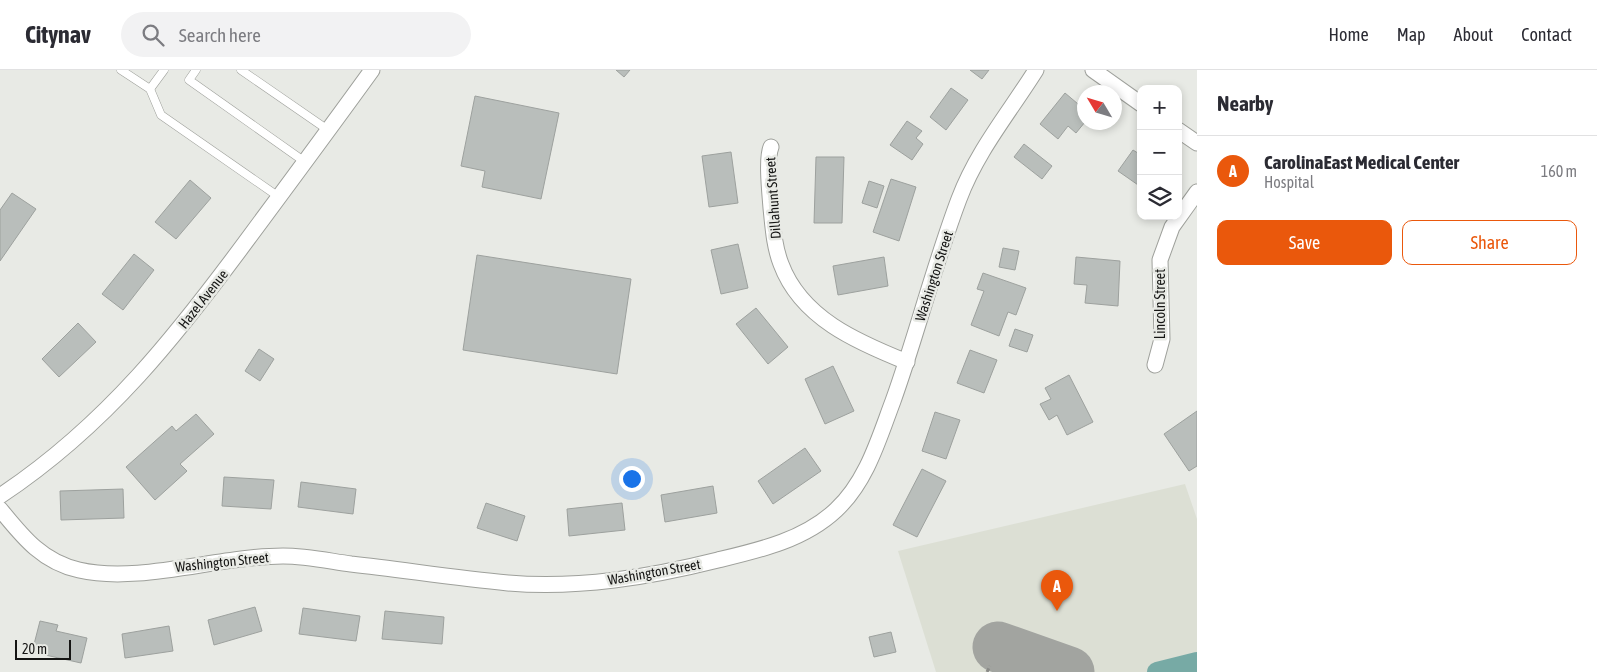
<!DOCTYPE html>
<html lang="en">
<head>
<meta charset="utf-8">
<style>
  :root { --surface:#fff; --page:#f2f2f3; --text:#2b2b33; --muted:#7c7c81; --line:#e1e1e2; --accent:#ea580c }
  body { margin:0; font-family:"Asap Condensed",sans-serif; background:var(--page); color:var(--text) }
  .controls { position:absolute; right:15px; top:15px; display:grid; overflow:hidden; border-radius:10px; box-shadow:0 2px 8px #0003 }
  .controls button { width:45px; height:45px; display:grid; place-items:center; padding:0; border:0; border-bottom:1px solid var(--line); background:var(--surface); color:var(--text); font:25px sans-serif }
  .compass { position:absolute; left:1077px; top:15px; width:45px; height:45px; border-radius:50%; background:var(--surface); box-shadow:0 2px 8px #0003; rotate:308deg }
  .scale { position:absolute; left:15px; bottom:12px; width:56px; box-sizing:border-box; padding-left:5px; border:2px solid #151514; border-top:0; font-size:14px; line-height:18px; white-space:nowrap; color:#151514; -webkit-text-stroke:4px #e8eae5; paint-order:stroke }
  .you { position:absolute; left:631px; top:408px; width:18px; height:18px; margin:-12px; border:4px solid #fff; border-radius:50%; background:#1a73e8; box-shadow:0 0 0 8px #1a73e833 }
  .badge { display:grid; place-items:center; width:32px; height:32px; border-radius:50%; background:var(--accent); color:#fff; font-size:16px; font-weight:700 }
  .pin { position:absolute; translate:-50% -41px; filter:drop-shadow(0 1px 2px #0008) }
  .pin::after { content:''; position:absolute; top:26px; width:18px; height:15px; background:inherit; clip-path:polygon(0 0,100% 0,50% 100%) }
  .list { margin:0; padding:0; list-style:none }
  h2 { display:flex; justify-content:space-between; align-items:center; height:65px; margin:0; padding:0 20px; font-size:21px }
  h2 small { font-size:16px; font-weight:400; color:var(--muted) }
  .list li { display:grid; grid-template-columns:32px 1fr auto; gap:15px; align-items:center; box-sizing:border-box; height:70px; padding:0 20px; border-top:1px solid var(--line) }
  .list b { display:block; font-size:19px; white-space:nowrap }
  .list p { margin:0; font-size:16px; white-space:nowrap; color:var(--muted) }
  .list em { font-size:16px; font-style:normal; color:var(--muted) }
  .actions { display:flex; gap:10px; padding:15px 20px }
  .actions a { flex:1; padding:11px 0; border:1px solid var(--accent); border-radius:10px; text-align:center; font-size:18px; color:var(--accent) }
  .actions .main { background:var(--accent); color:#fff }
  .icon { flex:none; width:28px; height:28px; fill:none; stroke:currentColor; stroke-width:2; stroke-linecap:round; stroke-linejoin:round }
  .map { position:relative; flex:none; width:1197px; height:602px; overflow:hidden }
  header { display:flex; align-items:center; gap:30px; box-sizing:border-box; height:70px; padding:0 25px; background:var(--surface); border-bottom:1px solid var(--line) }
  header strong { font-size:24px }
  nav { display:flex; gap:28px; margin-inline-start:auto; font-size:18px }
  .search { width:350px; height:45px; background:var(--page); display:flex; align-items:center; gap:12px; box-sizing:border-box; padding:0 18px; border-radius:28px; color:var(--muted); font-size:19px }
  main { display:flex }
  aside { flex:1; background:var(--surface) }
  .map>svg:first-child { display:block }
</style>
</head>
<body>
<header>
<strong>Citynav</strong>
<div class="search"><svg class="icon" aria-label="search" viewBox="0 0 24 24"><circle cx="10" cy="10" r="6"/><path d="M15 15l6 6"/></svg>Search here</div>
<nav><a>Home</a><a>Map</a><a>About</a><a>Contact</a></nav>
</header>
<main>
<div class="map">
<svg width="1197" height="602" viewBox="0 0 1197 602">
  <rect width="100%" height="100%" fill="#e8eae5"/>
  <polygon fill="#dcdfd4" points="1185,414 1197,449 1197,602 936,602 898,481"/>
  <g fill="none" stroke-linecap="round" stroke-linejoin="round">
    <polyline stroke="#77aaa5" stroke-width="20" points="1157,602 1197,592"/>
    <polyline stroke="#a2a4a0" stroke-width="51" points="998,577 1069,602"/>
  </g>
  <g fill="#b9bebb" stroke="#9da19e">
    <polygon points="616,0 630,0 624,7"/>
    <polygon points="970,0 989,0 982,9"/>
    <polygon points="951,18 968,30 946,60 930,47"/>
    <polygon points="1065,23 1084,39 1085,52 1076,63 1068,56 1058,69 1040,54"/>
    <polygon points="475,26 559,43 541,129 482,117 485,101 461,96"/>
    <polygon points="907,51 922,61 916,68 923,74 912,90 890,75"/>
    <polygon points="1024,74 1052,96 1042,109 1014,87"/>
    <polygon points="1133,80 1141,85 1141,117 1118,101"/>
    <polygon points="731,82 738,133 709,137 702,86"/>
    <polygon points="816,87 844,87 842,153 814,153"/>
    <polygon points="891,109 916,117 899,171 873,162"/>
    <polygon points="190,110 211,128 176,169 155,152"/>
    <polygon points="869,111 884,116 877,138 862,133"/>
    <polygon points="12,123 36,139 0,191 0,140"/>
    <polygon points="738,174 748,218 721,224 711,180"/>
    <polygon points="1003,178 1019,181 1015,200 999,197"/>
    <polygon points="134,184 154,200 123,240 102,224"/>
    <polygon points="477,185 631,209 617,304 463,280"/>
    <polygon points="884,187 888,216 838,225 833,196"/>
    <polygon points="1076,187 1120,191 1118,236 1085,233 1087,215 1074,214"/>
    <polygon points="983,203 1026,218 1016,245 1008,242 999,266 971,255 984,221 977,219"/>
    <polygon points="756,238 788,277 768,294 736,254"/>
    <polygon points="78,253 96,272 59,307 42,289"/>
    <polygon points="1015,259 1033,265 1027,282 1009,276"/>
    <polygon points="259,279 274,289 260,311 245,301"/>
    <polygon points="970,280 997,290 984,323 957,313"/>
    <polygon points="833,296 854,341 825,354 805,309"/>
    <polygon points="1069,305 1093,352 1067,365 1057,345 1049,350 1040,334 1051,329 1045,318"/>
    <polygon points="1197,341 1197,396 1189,401 1164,364"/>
    <polygon points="935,342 960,350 946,389 922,381"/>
    <polygon points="196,344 214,364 180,394 187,401 155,430 126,397 172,356 176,361"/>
    <polygon points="805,378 821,401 773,434 758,411"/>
    <polygon points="922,399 946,411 917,467 893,455"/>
    <polygon points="224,407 274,410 271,439 222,436"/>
    <polygon points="301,412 356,419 353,444 298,437"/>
    <polygon points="713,416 717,443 665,452 661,425"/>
    <polygon points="123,419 124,448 61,450 60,421"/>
    <polygon points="486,433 525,446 517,471 477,458"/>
    <polygon points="622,433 625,460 569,466 567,439"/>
    <polygon points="255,537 262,561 214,575 208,550"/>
    <polygon points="303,538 360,546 356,571 299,564"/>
    <polygon points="385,541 444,547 442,574 382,569"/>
    <polygon points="40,551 58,555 56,561 87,568 81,593 32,582"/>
    <polygon points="169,556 173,581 125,588 122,564"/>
    <polygon points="891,562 896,582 874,587 869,567"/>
  </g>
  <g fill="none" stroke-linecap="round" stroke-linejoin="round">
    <defs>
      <g id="lane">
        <polyline points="121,0 150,19 161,45 279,127"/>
        <polyline points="196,0 189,10 305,92"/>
        <polyline points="241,0 328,60"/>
        <polyline points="150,19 164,0"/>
      </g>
      <g id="street">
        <polyline points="1093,0 1141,34"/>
        <polyline points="1178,60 1197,73"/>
        <path d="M771,77C766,89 770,124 771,138C773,157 774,176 781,194C801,248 857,272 907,292"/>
        <polyline points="1155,295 1162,269 1160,190 1172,157 1197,122"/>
        <path d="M0,426C107,355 178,264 253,162C293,108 333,54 372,0"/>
        <path d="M0,439C22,466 42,492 79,500C139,514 219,486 283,486C306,486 329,491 351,494C404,500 456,508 508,513C579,519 650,507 718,490C760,480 804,470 836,440C867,411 879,368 893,331C917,264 934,195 959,129C977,81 1009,43 1036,0"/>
      </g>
    </defs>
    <use href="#lane" stroke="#9ea09b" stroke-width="9"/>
    <use href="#street" stroke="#9ea09b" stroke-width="17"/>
    <polyline stroke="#898a87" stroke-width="3" stroke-dasharray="4 2.5" stroke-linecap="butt" points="987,602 990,596"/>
    <use href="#lane" stroke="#fff" stroke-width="8"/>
    <use href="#street" stroke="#fff" stroke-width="15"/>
  </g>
  <g text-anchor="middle" stroke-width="5" stroke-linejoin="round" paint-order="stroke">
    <g font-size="14" fill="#151514" stroke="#e8eae5">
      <text transform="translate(773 128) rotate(-94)" y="5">Dillahunt Street</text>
      <text transform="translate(934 206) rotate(-72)" y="5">Washington Street</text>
      <text transform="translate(203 229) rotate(-52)" y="5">Hazel Avenue</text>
      <text transform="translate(1160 234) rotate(-90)" y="5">Lincoln Street</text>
      <text transform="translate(222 492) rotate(-6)" y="5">Washington Street</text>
      <text transform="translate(654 502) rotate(-10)" y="5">Washington Street</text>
    </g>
  </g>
</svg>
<div class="controls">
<button>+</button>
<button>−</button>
<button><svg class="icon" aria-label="layers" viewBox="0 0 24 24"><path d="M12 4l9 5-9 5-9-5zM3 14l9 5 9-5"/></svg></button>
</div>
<svg class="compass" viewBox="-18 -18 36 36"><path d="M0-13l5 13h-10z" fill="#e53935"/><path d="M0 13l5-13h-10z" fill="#7c7c81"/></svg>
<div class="scale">20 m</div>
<div class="you"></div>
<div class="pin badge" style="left:1057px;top:541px">A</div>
</div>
<aside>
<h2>Nearby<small></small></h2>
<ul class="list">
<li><span class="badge">A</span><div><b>CarolinaEast Medical Center</b><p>Hospital</p></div><em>160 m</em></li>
</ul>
<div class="actions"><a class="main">Save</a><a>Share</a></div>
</aside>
</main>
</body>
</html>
